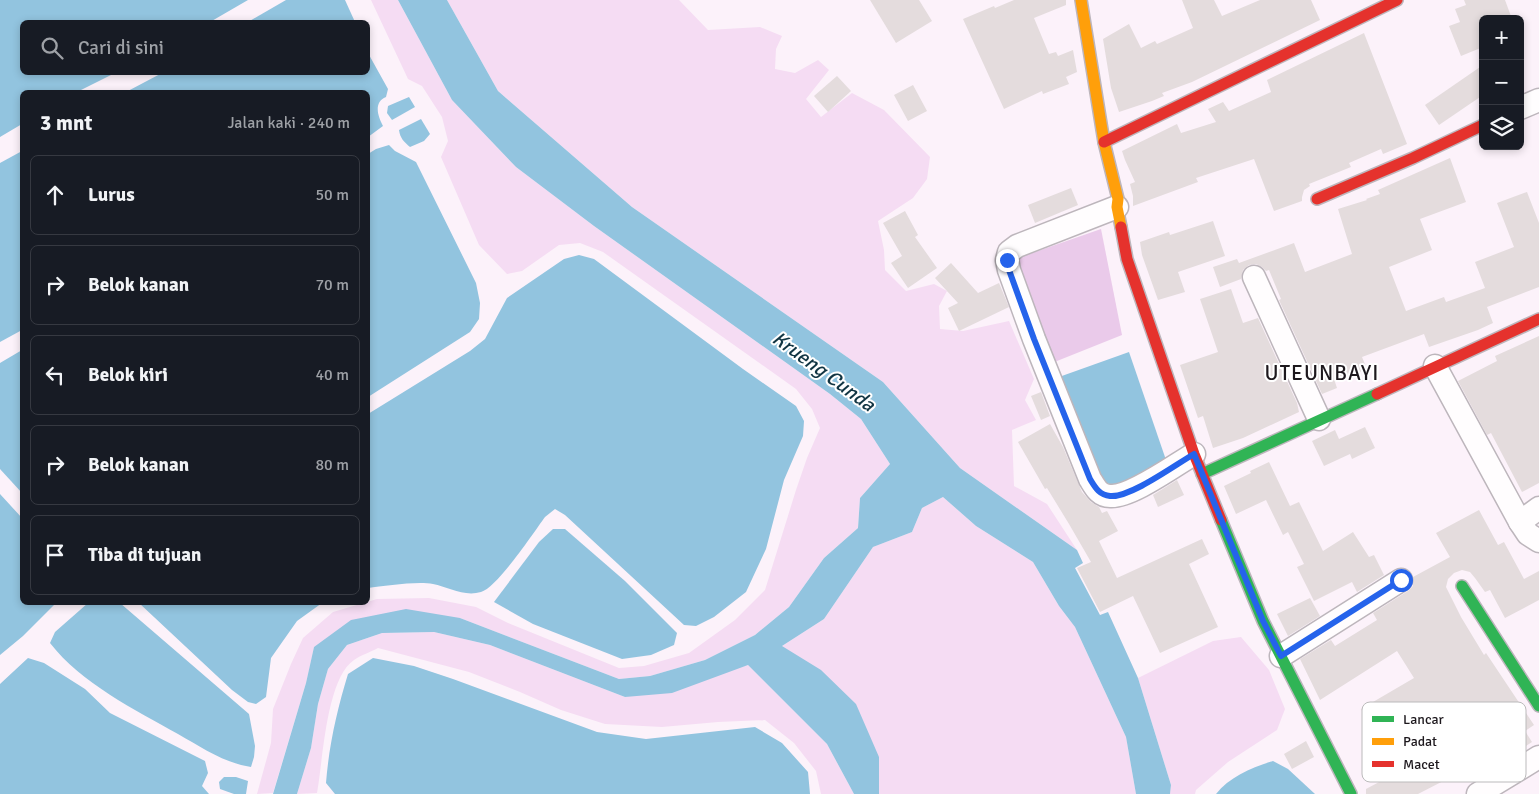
<!DOCTYPE html>
<html lang="id">
<head>
<meta charset="utf-8">
<style>
  :root { --surface:#171b24; --page:#20242c; --text:#f1f3f6; --muted:#9ea1a6; --line:#363941 }
  body { margin:0; font-family:Signika,sans-serif; background:var(--page); color:var(--text) }
  .controls { position:absolute; right:15px; top:15px; display:grid; overflow:hidden; border-radius:8px; box-shadow:0 2px 8px #0003 }
  .controls button { width:45px; height:45px; display:grid; place-items:center; padding:0; border:0; border-bottom:1px solid var(--line); background:var(--surface); color:var(--text); font:25px sans-serif }
  .stop { position:absolute; width:15px; height:15px; margin:-11px; border:4px solid #2563eb; border-radius:50%; background:#fff }
  .stop.end { background:#2563eb; border-color:#fff; box-shadow:0 1px 5px #0008 }
  .list { margin:0; padding:0; list-style:none }
  h2 { display:flex; justify-content:space-between; align-items:center; height:65px; margin:0; padding:0 20px; font-size:21px }
  h2 small { font-size:16px; font-weight:400; color:var(--muted) }
  .list li { display:grid; grid-template-columns:32px 1fr auto; gap:15px; align-items:center; box-sizing:border-box; height:80px; margin:0 10px 10px; padding:0 10px; border:1px solid var(--line); border-radius:8px }
  .list b { display:block; font-size:19px; white-space:nowrap }
  .list em { font-size:16px; font-style:normal; color:var(--muted) }
  .icon { flex:none; width:28px; height:28px; fill:none; stroke:currentColor; stroke-width:2; stroke-linecap:round; stroke-linejoin:round }
  .map { position:relative; flex:none; width:1539px; height:794px; overflow:hidden }
  .search { position:absolute; background:var(--surface); box-shadow:0 2px 8px #0003; left:20px; top:20px; width:350px; height:55px; display:flex; align-items:center; gap:12px; box-sizing:border-box; padding:0 18px; border-radius:8px; color:var(--muted); font-size:19px }
  .panel { position:absolute; background:var(--surface); box-shadow:0 2px 8px #0003; left:20px; top:90px; width:350px; height:515px; border-radius:8px }
  .map>svg:first-child { display:block }
</style>
</head>
<body>
<div class="map">
<svg width="1539" height="794" viewBox="0 0 1539 794">
  <rect width="100%" height="100%" fill="#fcf2fa"/>
  <g fill="#f5dcf3">
    <polygon points="371,0 398,0 452,100 516,167 594,226 830,394 861,419 890,464 860,498 858,528 824,558 789,607 755,635 705,660 650,676 619,679 460,618 314,647 306,683 273,793 257,794 271,743 273,709 291,664 303,638 333,612 377,599 429,598 476,607 508,623 619,668 644,666 689,653 735,620 765,590 796,490 807,458 820,428 812,409 796,389 603,252 580,243 559,245 522,271 507,274 479,245 441,157 448,141 442,117 422,86 408,79"/>
    <polygon points="447,0 679,0 708,30 760,27 782,36 776,49 775,69 795,73 818,60 829,70 806,99 821,117 852,93 884,110 930,157 927,179 913,198 878,221 884,250 885,270 906,291 934,284 947,291 939,306 940,329 963,331 1009,321 1034,379 1025,400 1036,420 1012,430 1014,486 1047,504 1077,550 960,468 883,382 632,207 498,91"/>
    <polygon points="943,497 976,526 1033,562 1059,606 1075,627 1126,737 1136,794 879,794 879,757 782,646 824,619 873,547 912,532 922,508"/>
    <path d="M434,632L490,645L625,697L748,665L827,744L854,794H821L816,771L794,743L765,720L718,722L662,727L605,724L561,710L520,692L469,672L378,648C371,652 361,655 354,660C326,679 323,761 317,793L297,794L311,748L318,704L328,669L347,645L382,633Z"/>
    <polygon points="1241,637 1269,670 1285,709 1277,730 1228,762 1196,790 1195,794 1170,794 1171,785 1138,678 1213,641"/>
  </g>
  <polygon fill="#eacaea" points="1101,229 1122,335 1052,363 1015,259"/>
  <g fill="#92c4df">
    <polygon points="0,0 248,0 210,22 22,22 22,72 115,73 77,92 22,92 22,124 0,137"/>
    <polygon points="286,0 345,0 355,22 248,22"/>
    <polygon points="398,0 447,0 498,91 632,207 883,382 960,468 1077,550 1083,563 1075,568 1100,615 1108,612 1138,678 1171,785 1170,794 1136,794 1126,737 1075,627 1059,606 1033,562 976,526 943,497 922,508 912,532 873,547 824,619 782,646 821,670 856,704 879,757 879,794 854,794 827,744 748,665 672,693 625,697 490,645 434,632 382,633 347,645 328,669 318,704 311,748 297,794 273,794 306,683 314,647 351,620 406,609 460,618 619,679 650,676 705,660 755,635 789,607 824,558 858,528 860,498 890,464 861,419 830,394 594,226 516,167 452,100"/>
    <path d="M368,53L388,89L386,97C373,102 378,117 383,126L368,137V92H126L162,73L368,72Z"/>
    <polygon points="409,97 415,107 392,120 387,113 388,106"/>
    <path d="M421,119L430,134L424,141L410,147C404,142 400,138 399,130Z"/>
    <polygon points="389,145 395,151 416,162 476,283 480,303 479,319 470,332 368,397 368,154 376,149"/>
    <polygon points="22,151 22,330 0,342 0,163"/>
    <path d="M579,255L594,259L743,369L796,406L804,421L803,436L784,480L766,549L746,592L714,617L696,626L684,625L565,515L555,509L545,517C534,532 497,588 481,592C464,597 448,587 433,584C417,581 384,586 368,588V414L470,351L485,339L507,298L564,259Z"/>
    <polygon points="22,350 22,493 0,469 0,363"/>
    <polygon points="1129,352 1166,460 1126,482 1113,486 1099,479 1059,377"/>
    <polygon points="0,494 22,518 22,602 56,603 23,636 0,655"/>
    <polygon points="553,529 565,529 625,581 677,633 674,645 651,655 622,659 533,624 494,602 539,542"/>
    <path d="M88,603H120L249,714L255,746L254,757L251,767C224,763 201,747 178,734C135,710 81,683 50,643L55,632Z"/>
    <polygon points="139,603 322,603 297,621 271,658 266,697 256,704 248,702 232,690"/>
    <polygon points="28,658 44,663 85,689 110,713 205,761 208,773 202,786 209,794 0,794 0,684"/>
    <path d="M373,658L414,666L453,679L597,732L646,739L755,727L782,743L808,772L810,794H335L326,783C329,745 337,710 348,674Z"/>
    <path d="M1273,761L1288,769L1315,794H1216C1229,777 1253,767 1273,761Z"/>
    <polygon points="224,777 236,777 248,781 246,794 234,794 220,789 219,782"/>
  </g>
  <g fill="#e4dcdd">
    <polygon points="870,0 919,0 932,21 896,43"/>
    <polygon points="1014,0 1066,0 1066,5 1034,18 1049,54 1056,52 1058,56 1073,50 1077,72 1066,77 1069,84 1043,94 1042,91 1004,109 963,19 994,6 995,8"/>
    <polygon points="1182,0 1214,0 1222,16 1260,0 1311,0 1320,20 1192,82 1162,93 1164,96 1152,101 1119,112 1111,88 1103,39 1129,24 1141,48 1155,41 1157,44 1193,28"/>
    <polygon points="1464,0 1505,0 1512,19 1483,19 1483,47 1461,56 1449,26 1460,22 1455,9 1466,5"/>
    <polygon points="1364,33 1407,144 1383,154 1381,149 1349,163 1351,167 1309,184 1310,186 1304,190 1302,197 1302,201 1274,211 1254,159 1196,178 1198,182 1133,206 1133,196 1130,184 1135,182 1125,160 1122,151 1177,124 1181,133 1216,122 1208,109 1223,102 1229,111 1271,92 1267,80"/>
    <polygon points="1483,65 1483,95 1439,125 1425,105"/>
    <polygon points="837,76 851,91 828,112 814,96"/>
    <polygon points="913,85 927,111 908,121 894,95"/>
    <polygon points="1450,158 1466,202 1420,219 1432,250 1389,267 1406,311 1444,297 1446,302 1485,288 1475,262 1514,247 1497,203 1527,192 1539,223 1539,287 1487,307 1493,323 1478,330 1429,347 1424,334 1362,357 1367,369 1335,382 1337,388 1322,394 1279,300 1281,299 1269,270 1266,271 1262,267 1256,264 1249,265 1243,270 1241,279 1220,287 1213,267 1237,259 1239,263 1294,243 1305,272 1352,254 1338,209 1367,200 1366,199 1380,194 1378,190"/>
    <polygon points="1071,188 1078,205 1035,223 1028,205"/>
    <polygon points="905,211 918,235 915,237 937,268 908,288 891,263 902,256 883,223"/>
    <polygon points="1213,221 1225,256 1178,272 1185,292 1158,300 1142,255 1140,242 1169,232 1170,235"/>
    <polygon points="951,263 978,293 999,283 1009,307 959,331 948,308 958,303 935,278"/>
    <polygon points="1231,289 1243,323 1258,318 1297,403 1299,412 1243,438 1213,448 1203,416 1198,418 1180,365 1218,352 1200,299"/>
    <polygon points="1539,336 1539,483 1522,492 1491,433 1487,435 1458,381 1497,361 1495,356"/>
    <polygon points="1041,392 1050,416 1041,420 1031,396"/>
    <polygon points="1050,424 1063,447 1082,492 1091,502 1099,507 1102,513 1107,511 1118,531 1099,541 1117,578 1202,539 1209,554 1189,564 1218,627 1160,653 1133,596 1100,612 1077,568 1091,562 1069,524 1047,488 1045,489 1018,442"/>
    <polygon points="1365,427 1375,448 1352,459 1350,454 1324,466 1312,441 1335,430 1339,439"/>
    <polygon points="1269,462 1290,506 1299,502 1323,551 1353,532 1369,557 1374,555 1384,575 1357,592 1352,582 1314,601 1297,567 1304,564 1288,532 1283,535 1266,500 1236,514 1224,486 1251,473 1250,471"/>
    <polygon points="1177,480 1184,495 1158,507 1153,495"/>
    <polygon points="1479,510 1498,545 1504,542 1524,579 1539,571 1539,600 1505,618 1490,590 1485,592 1475,578 1470,572 1462,570 1454,573 1448,579 1446,587 1461,617 1484,655 1486,653 1534,725 1525,731 1532,742 1518,751 1510,741 1455,779 1453,776 1418,794 1366,794 1366,789 1381,781 1377,774 1394,765 1361,709 1414,678 1397,651 1320,700 1300,659 1331,640 1335,646 1377,620 1373,613 1408,591 1413,586 1413,577 1450,557 1436,533"/>
    <polygon points="1310,598 1320,616 1288,636 1277,614"/>
    <polygon points="1306,741 1314,757 1292,769 1284,754"/>
  </g>
  <g fill="none" stroke-linecap="round" stroke-linejoin="round">
    <defs>
      <g id="street">
        <polyline points="1520,108 1539,100"/>
        <path d="M1117,207L1017,246L1009,252L1007,260L1009,270L1034,339L1090,479C1095,487 1099,496 1110,496C1130,498 1175,465 1194,454"/>
        <polyline points="1254,277 1319,419"/>
        <polyline points="1435,366 1520,522 1528,534 1539,541"/>
        <polyline points="1520,522 1539,508"/>
        <polyline points="1281,656 1401,580"/>
        <polyline points="1478,794 1539,757"/>
      </g>
      <g id="fast">
        <polyline points="1202,474 1377,394"/>
        <polyline points="1221,520 1263,621 1351,794"/>
        <polyline points="1462,586 1539,706"/>
      </g>
      <polyline id="slow" points="1081,0 1104,142 1118,199 1117,207 1121,227"/>
      <g id="jam">
        <polyline points="1104,142 1397,0"/>
        <polyline points="1317,199 1413,158 1483,125"/>
        <polyline points="1121,227 1127,259 1194,454 1221,520"/>
        <polyline points="1377,394 1539,319"/>
      </g>
    </defs>
    <use href="#street" stroke="#bdb6bc" stroke-width="25"/>
    <use href="#fast" stroke="#bdb6bc" stroke-width="14"/>
    <use href="#slow" stroke="#bdb6bc" stroke-width="14"/>
    <use href="#jam" stroke="#bdb6bc" stroke-width="14"/>
    <use href="#street" stroke="#fffdfe" stroke-width="22"/>
    <use href="#fast" stroke="#30b455" stroke-width="11"/>
    <use href="#slow" stroke="#ff9f0a" stroke-width="11"/>
    <use href="#jam" stroke="#e5322d" stroke-width="11"/>
  </g>
  <g fill="none" stroke-linecap="round" stroke-linejoin="round">
    <path stroke="#2563eb" stroke-width="6" d="M1007,260L1009,270L1034,339L1090,479C1095,487 1099,495 1110,496C1130,498 1175,465 1194,454L1263,621L1281,656L1401,580"/>
  </g>
  <g text-anchor="middle" stroke-width="4" stroke-linejoin="round" paint-order="stroke">
    <g font-size="20" font-style="italic" fill="#113543" stroke="#fff">
      <text transform="translate(824 371) rotate(36)" y="7">Krueng Cunda</text>
    </g>
    <g font-size="21" letter-spacing="1" fill="#1d181d" stroke="#fff">
      <text x="1322" y="380">UTEUNBAYI</text>
    </g>
  </g>
  <rect x="1362" y="702" width="164" height="80" rx="8" fill="#fff" stroke="#bbbabb" stroke-width="1"/>
  <rect x="1372" y="716" width="22" height="6" fill="#30b455"/>
  <rect x="1372" y="738" width="22" height="7" fill="#ff9f0a"/>
  <rect x="1372" y="761" width="22" height="6" fill="#e5322d"/>
  <g font-size="14" fill="#1d181d">
    <text x="1403" y="724">Lancar</text>
    <text x="1403" y="746">Padat</text>
    <text x="1403" y="769">Macet</text>
  </g>
</svg>
<div class="controls">
<button>+</button>
<button>−</button>
<button><svg class="icon" aria-label="layers" viewBox="0 0 24 24"><path d="M12 4l9 5-9 5-9-5zM3 14l9 5 9-5"/></svg></button>
</div>
<div class="stop" style="left:1401px;top:580px"></div>
<div class="stop end" style="left:1007px;top:260px"></div>
<div class="search"><svg class="icon" aria-label="search" viewBox="0 0 24 24"><circle cx="10" cy="10" r="6"/><path d="M15 15l6 6"/></svg>Cari di sini</div>
<section class="panel">
<h2>3 mnt<small>Jalan kaki · 240 m</small></h2>
<ul class="list">
<li><svg class="icon" aria-label="ahead" viewBox="0 0 24 24"><path d="M12 20V5M6 11l6-6 6 6"/></svg><div><b>Lurus</b></div><em>50 m</em></li>
<li><svg class="icon" aria-label="right" viewBox="0 0 24 24"><path d="M7 20v-9h11M14 6l5 5-5 5"/></svg><div><b>Belok kanan</b></div><em>70 m</em></li>
<li><svg class="icon" aria-label="left" viewBox="0 0 24 24"><path d="M17 20v-9H6M10 6l-5 5 5 5"/></svg><div><b>Belok kiri</b></div><em>40 m</em></li>
<li><svg class="icon" aria-label="right" viewBox="0 0 24 24"><path d="M7 20v-9h11M14 6l5 5-5 5"/></svg><div><b>Belok kanan</b></div><em>80 m</em></li>
<li><svg class="icon" aria-label="arrive" viewBox="0 0 24 24"><path d="M6 21V4h12l-3 4 3 4H6"/></svg><div><b>Tiba di tujuan</b></div></li>
</ul>
</section>
</div>
</body>
</html>
